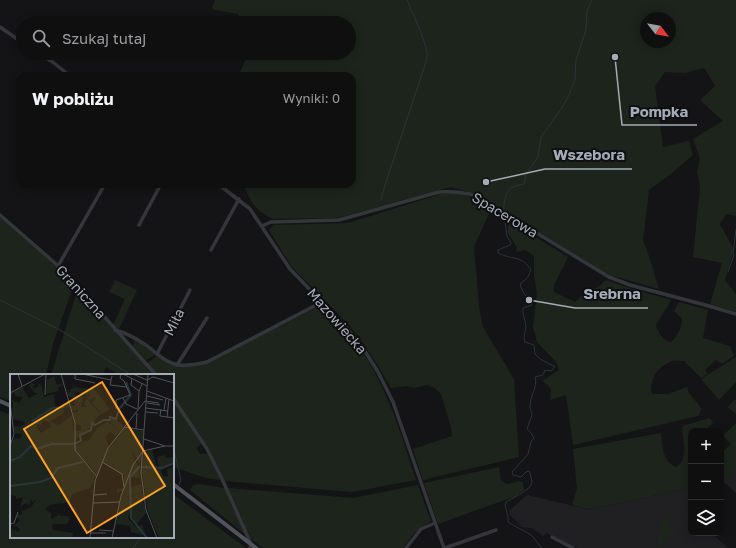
<!DOCTYPE html>
<html lang="pl">
<head>
<meta charset="utf-8">
<style>
  :root { --surface:#0f0f10; --page:#1d1d1e; --text:#f1f3f6; --muted:#9b9c9f; --line:#2f2f30 }
  body { margin:0; font-family:"Golos Text",sans-serif; background:var(--page); color:var(--text) }
  .controls { position:absolute; right:12px; bottom:12px; display:grid; overflow:hidden; border-radius:8px; box-shadow:0 2px 10px #0003 }
  .controls button { width:36px; height:36px; display:grid; place-items:center; padding:0; border:0; border-bottom:1px solid var(--line); background:var(--surface); color:var(--text); font:20px sans-serif }
  .compass { position:absolute; left:640px; top:12px; width:36px; height:36px; border-radius:50%; background:var(--surface); box-shadow:0 2px 10px #0003; rotate:121deg }
  .list { margin:0; padding:0; list-style:none }
  h2 { display:flex; justify-content:space-between; align-items:center; height:52px; margin:0; padding:0 16px; font-size:17px }
  h2 small { font-size:13px; font-weight:400; color:var(--muted) }
  .icon { flex:none; width:22px; height:22px; fill:none; stroke:currentColor; stroke-width:2; stroke-linecap:round; stroke-linejoin:round }
  .map { position:relative; flex:none; width:736px; height:548px; overflow:hidden }
  .search { position:absolute; background:var(--surface); box-shadow:0 2px 10px #0003; left:16px; top:16px; width:340px; height:44px; display:flex; align-items:center; gap:10px; box-sizing:border-box; padding:0 14px; border-radius:22px; color:var(--muted); font-size:15px }
  .panel { position:absolute; background:var(--surface); box-shadow:0 2px 10px #0003; left:16px; top:72px; width:340px; height:116px; border-radius:12px }
  .map>svg:first-child { display:block }
</style>
</head>
<body>
<div class="map">
<svg width="736" height="548" viewBox="0 0 736 548">
  <rect width="100%" height="100%" fill="#141416"/>
  <g fill="#202023">
    <polygon points="736,463 736,493 722,480"/>
    <polygon points="691,487 691,510 687,511 691,515 691,533 712,533 727,548 577,548 547,533 543,536 532,528 522,527 509,514 510,510 527,495 587,509 626,502"/>
  </g>
  <g fill="#1c241c" fill-rule="evenodd">
    <path d="M215,0H736V216L726,214L720,224L734,250L725,280L736,294V312L710,304L722,263L693,257L700,187L697,171L700,159L693,139L723,121L700,100L715,86L704,68L685,73L665,72L655,86L663,147L689,141L693,155L672,173L649,190L643,240L649,256L659,289L609,275L478,195L451,187L338,218L272,219L259,211L252,202L242,184H352V76H238L249,53H349V23H241L238,14L215,10L212,8ZM646,18H670V42H646Z"/>
    <path d="M454,193C468,194 480,201 491,209L474,247L479,307L483,327L514,379L519,457L423,480L413,449L452,436L451,427L441,394L435,388L427,385L414,388L406,386L391,388C379,366 365,345 349,325L291,266L269,230L274,225L348,223L441,194Z"/>
    <polygon points="0,217 56,266 74,284 53,344 46,375 11,375 11,401 0,397"/>
    <path d="M508,220L568,257L554,285V292L575,302L587,290L597,288L606,280L629,288L671,300C667,310 660,315 656,326C659,332 663,342 671,342C677,337 682,327 682,319L674,311L679,302L708,310L703,338L730,346L734,356L722,364L716,360L705,370L708,374L701,378L684,361C681,361 675,360 672,361C658,366 648,380 652,394H668L687,387L689,393L702,409L698,416L573,445L566,395L550,400L551,390L548,385L542,381L559,370L557,363L537,342L533,327L537,293L534,275V256L525,250L516,252L517,247L508,233Z"/>
    <polygon points="115,280 137,290 119,329 113,325 125,299 109,292"/>
    <polygon points="78,288 112,328 154,375 118,375 106,367 103,375 51,375"/>
    <path d="M321,305C333,318 347,331 358,346C387,386 401,434 416,480L352,492L225,481L173,396V375H156L147,363L157,356L173,365H197L247,343L254,339Z"/>
    <polygon points="135,339 141,343 155,355 146,360 133,346"/>
    <polygon points="736,357 736,382 719,400 701,379"/>
    <path d="M173,400L201,443L200,445L197,448C200,457 202,452 207,454L216,469L220,480L206,478L173,467Z"/>
    <polygon points="734,400 736,400 736,414 728,407"/>
    <polygon points="0,411 11,415 11,537 173,537 173,494 245,547 245,548 0,548"/>
    <path d="M710,418L713,423L704,431H691V487L626,502L587,509L572,505L577,488L573,449L661,433C663,446 662,461 676,467C689,460 683,440 682,428L685,425Z"/>
    <polygon points="736,423 736,468 728,477 730,479 726,484 721,481 721,453 731,444 721,433 721,431 719,430 720,429 725,434"/>
    <polygon points="499,467 501,480 507,484 519,481 523,483 524,490 516,496 438,524 424,483"/>
    <polygon points="198,484 225,488 246,535 190,490 193,485"/>
    <polygon points="418,485 431,521 415,532 403,548 263,548 251,539 228,488 353,498"/>
    <polygon points="685,511 688,511 671,518 669,524 684,539 675,531 662,545 661,548 658,548 656,546 661,527 660,526 662,520"/>
  </g>
  <g fill="none" stroke-linecap="round" stroke-linejoin="round">
    <g stroke="#29343b" stroke-width="1">
      <path d="M381,200L385,185L424,68C425,63 428,57 427,52C423,34 414,17 407,0"/>
      <path d="M504,211C503,204 505,193 511,188C514,186 520,185 524,184L526,174L538,157L541,137L562,108L569,95L575,79L576,60L586,30L587,11L592,0"/>
      <path d="M504,214L507,236L511,243L510,245L498,250V253C511,260 522,255 531,270C529,273 529,277 526,279C525,281 522,281 521,283C518,288 530,300 532,305L523,308C522,315 526,321 526,328C525,333 523,337 525,342L534,345L535,354L540,359L554,366V368L551,371L545,370L543,375L535,377C538,387 530,396 530,406C529,408 532,412 532,415L527,429L531,433L534,438L531,442L528,454L512,472L513,475L521,477L526,472L529,471L530,473L532,482L530,487L522,493L506,502L505,505L508,517V522C515,527 524,530 531,535C536,539 537,544 542,548"/>
      <polyline points="728,272 734,255 733,253 736,230"/>
      <polyline points="0,300 62,331 131,375"/>
      <polyline points="173,446 181,480 179,485"/>
      <polyline points="133,548 141,537"/>
    </g>
    <g stroke="#35363b" stroke-width="3.5">
      <polyline points="0,27 23,43"/>
      <polyline points="39,53 54,63 70,76"/>
      <polyline points="218,184 250,209 290,269 347,328 361,345 378,372 393,402 444,548"/>
      <polyline points="0,215 56,264 71,279 156,375"/>
      <polyline points="139,225 161,184"/>
      <path d="M262,226L271,222L339,220L439,192C450,191 459,192 470,194L494,207L609,277L630,285L709,306L736,314"/>
      <polyline points="211,250 239,199"/>
      <polyline points="58,266 105,184"/>
      <path d="M115,330C127,333 137,339 146,345C156,353 166,363 179,365C188,366 198,364 207,362L322,302"/>
      <polyline points="157,354 190,290"/>
      <polyline points="177,365 207,318"/>
      <polyline points="173,398 207,449 223,481 251,544 250,548"/>
      <polyline points="552,537 573,548"/>
      <polyline points="406,548 421,529 435,523"/>
      <polyline points="445,548 496,530"/>
    </g>
    <g stroke="#50535a" stroke-width="4">
      <polyline points="0,401 11,406"/>
      <polyline points="173,484 256,548"/>
    </g>
  </g>
  <g text-anchor="middle" stroke-width="4" stroke-linejoin="round" paint-order="stroke">
    <g font-size="14" fill="#a4acb7" stroke="#0f0f11">
      <text transform="translate(505 215) rotate(31)" y="5">Spacerowa</text>
      <text transform="translate(81 292) rotate(48)" y="5">Graniczna</text>
      <text transform="translate(337 321) rotate(49)" y="5">Mazowiecka</text>
      <text transform="translate(174 322) rotate(-63)" y="5">Miła</text>
    </g>
  </g>
  <g transform="translate(10 374)">
    <rect width="164" height="164" fill="#141416"/>
    <path d="M44,2L47,11L53,9L54,11L48,13L49,17L36,20L37,6ZM25,7V11L22,12L24,15L29,12L27,9L31,11L34,23L44,20L46,38L55,32L58,26L60,33L53,34L54,39L38,49L33,46L32,51L28,50L27,54L31,59L41,53L40,48L49,51L62,41L65,72L80,65L87,54L98,47L108,57L101,49L102,43L114,52L106,62L100,58L95,63L99,71L87,101L79,91L65,77L79,93L85,102L84,106L80,114L62,120L60,128L40,131L35,135L42,140L40,143L42,145L50,140V142H58L60,145L57,150H43L42,154L43,156L63,159L62,164H0L2,155L8,158L10,155L6,152L3,153L10,146L6,143L8,139L9,141L12,140L11,134L13,137L21,133L26,126L22,128L21,124L19,132L16,129L10,133L13,123L6,125V122L0,121V73L4,64L10,65L12,60L5,59L4,53L14,51L15,48L2,45L3,28L0,25L9,29L13,23L6,22L4,18L0,24V20L12,13L19,24L29,19H25L19,12L21,9L25,10ZM61,9L62,11L65,12V13L84,15L100,35L92,40L82,29L86,23L79,26L76,23H79L80,18L77,21L74,19L73,21L68,18L64,20L73,23L71,33H77L74,29L77,25L91,40L85,45V50L82,48L78,56L68,62L65,68V57L71,56V52L65,49L63,38H67L69,35L62,37L61,32L65,31V25L58,22L57,18L64,17H57L65,13L62,12ZM114,54L134,57L130,90L110,59ZM110,59L117,67L128,92L130,104L121,103L120,113L131,110L132,118L111,124L114,116L107,119V115L114,114V102L93,88L96,79ZM142,76L147,94H149L147,83L155,81L156,84L162,83L164,87L151,97L154,103L158,102L157,95L164,93V164H149L138,138L132,98L134,78ZM132,119L136,139L126,151L120,138L118,144L126,154L132,151L136,162L121,158L120,152L106,150L111,124Z" fill="#1c241c"/>
    <path fill="none" stroke="#29343b" stroke-width="2" d="M34,40L42,34L54,33M22,47L33,40M0,87L10,83L21,72L27,75L42,70H64L71,67L70,61L81,56L82,49L85,51L94,46H100V43L106,45L109,35L121,21L116,8M130,92L120,103L121,144L137,164M132,93L152,94L164,89M0,112L30,108L41,104L48,94L73,88"/>
    <path fill="none" stroke="#4e5156" stroke-width="1" d="M8,0L12,12M51,0L65,49V76L87,103M65,0V5L85,9M72,0L101,6M113,0L137,12M123,0L137,6L143,3L164,9M138,0L131,99L136,136L147,164M102,2L100,11L117,13M122,4L121,11L129,17M137,17L164,27M0,19L35,0M35,21L36,0M137,22L153,26M113,24L116,30L127,35M0,28L4,60L0,72M137,29L150,31M136,34L157,37M106,35V26L120,21L114,7L110,4L111,0M151,35L150,42L164,44M128,36L129,17L132,10M154,36L156,24M136,38L148,39M157,43L159,25M114,53L134,56M126,55L127,39M134,65L155,72H164M92,88L112,100L114,113M84,121L97,120M83,129L110,128M0,150L4,149L8,138M89,156L104,157M81,159H96M80,164L85,107L98,74L135,27L149,29M102,164L111,122L123,91L133,77L155,72"/>
    <path fill="#ffa223" fill-opacity="0.15" stroke="#ffa223" stroke-width="2" d="M92,8L155,112L77,159L14,55Z"/>
    <rect width="164" height="164" fill="none" stroke="#a4acb7" stroke-width="2"/>
  </g>
  <path fill="none" stroke="#a4acb7" stroke-width="1.5" d="M615 57L622 125H697M486 182L545 169H632M529 300L575 308H648"/>
  <g fill="#a4acb7" stroke="#0f0f11" stroke-width="1.5">
    <circle cx="615" cy="57" r="4"/>
    <circle cx="486" cy="182" r="4"/>
    <circle cx="529" cy="300" r="4"/>
  </g>
  <g font-size="15" text-anchor="middle" font-weight="bold" fill="#a4acb7" stroke="#0f0f11" stroke-width="4" stroke-linejoin="round" paint-order="stroke">
    <text x="659" y="117">Pompka</text>
    <text x="589" y="160">Wszebora</text>
    <text x="612" y="299">Srebrna</text>
  </g>
</svg>
<div class="controls">
<button>+</button>
<button>−</button>
<button><svg class="icon" aria-label="layers" viewBox="0 0 24 24"><path d="M12 4l9 5-9 5-9-5zM3 14l9 5 9-5"/></svg></button>
</div>
<svg class="compass" viewBox="-18 -18 36 36"><path d="M0-13l5 13h-10z" fill="#e53935"/><path d="M0 13l5-13h-10z" fill="#9b9c9f"/></svg>
<div class="search"><svg class="icon" aria-label="search" viewBox="0 0 24 24"><circle cx="10" cy="10" r="6"/><path d="M15 15l6 6"/></svg>Szukaj tutaj</div>
<section class="panel">
<h2>W pobliżu<small>Wyniki: 0</small></h2>
<ul class="list">
</ul>
</section>
</div>
</body>
</html>
